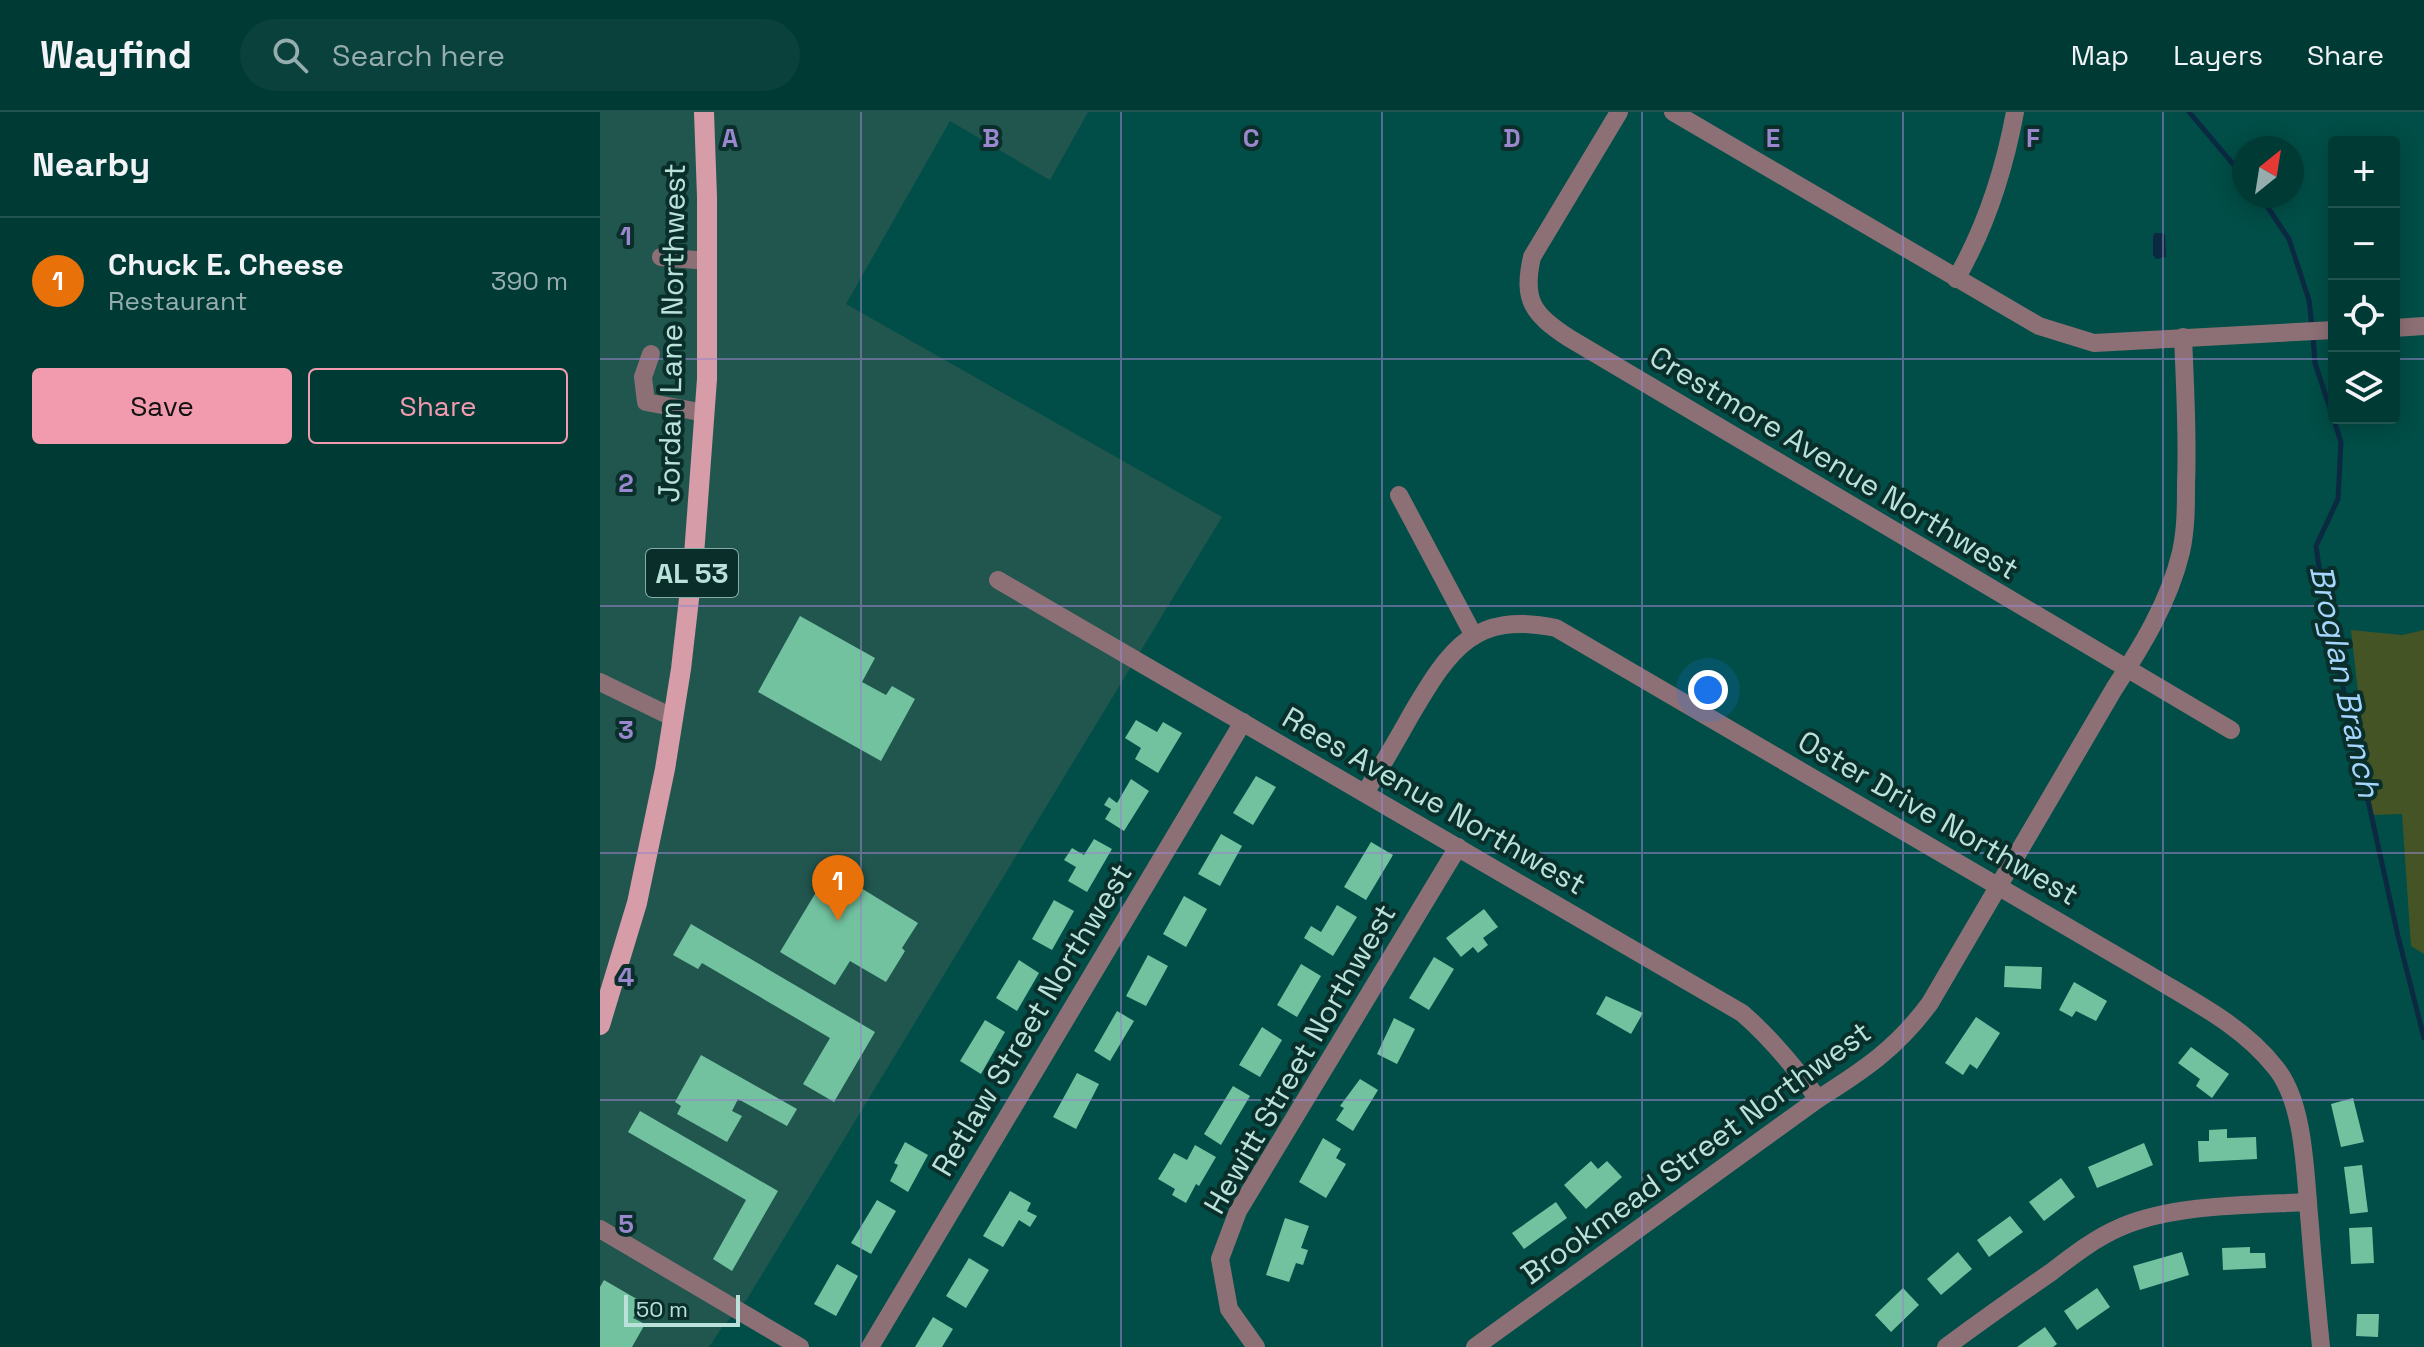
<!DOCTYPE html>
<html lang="en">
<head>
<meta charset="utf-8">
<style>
  :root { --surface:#003a35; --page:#0a413d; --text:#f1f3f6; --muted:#95adad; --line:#225450; --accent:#f29aae }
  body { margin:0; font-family:"Space Grotesk",sans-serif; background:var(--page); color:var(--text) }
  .controls { position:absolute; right:24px; top:24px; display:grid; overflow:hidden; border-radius:8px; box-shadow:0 4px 20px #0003 }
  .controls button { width:72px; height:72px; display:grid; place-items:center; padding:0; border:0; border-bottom:2px solid var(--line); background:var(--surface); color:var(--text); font:40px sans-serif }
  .compass { position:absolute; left:1632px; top:24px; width:72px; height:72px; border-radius:50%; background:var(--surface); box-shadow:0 4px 20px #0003; rotate:30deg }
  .scale { position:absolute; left:24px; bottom:20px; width:116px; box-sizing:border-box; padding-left:8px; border:4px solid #bae2db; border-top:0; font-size:22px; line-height:28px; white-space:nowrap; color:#bae2db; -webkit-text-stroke:6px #0a2f2b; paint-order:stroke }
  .you { position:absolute; left:1108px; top:578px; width:28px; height:28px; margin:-20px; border:6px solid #fff; border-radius:50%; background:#1a73e8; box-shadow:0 0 0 12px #1a73e833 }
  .badge { display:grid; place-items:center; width:52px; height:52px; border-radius:50%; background:var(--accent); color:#fff; font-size:26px; font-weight:700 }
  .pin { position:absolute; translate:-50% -66px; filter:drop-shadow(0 2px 4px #0008) }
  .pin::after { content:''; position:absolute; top:42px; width:28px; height:24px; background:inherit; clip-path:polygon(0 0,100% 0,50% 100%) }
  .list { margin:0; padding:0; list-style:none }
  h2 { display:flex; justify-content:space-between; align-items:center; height:104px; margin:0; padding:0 32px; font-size:34px }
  h2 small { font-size:26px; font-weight:400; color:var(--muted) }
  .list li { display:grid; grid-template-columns:52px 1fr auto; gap:24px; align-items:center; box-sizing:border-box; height:128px; padding:0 32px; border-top:2px solid var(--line) }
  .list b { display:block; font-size:30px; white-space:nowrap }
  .list p { margin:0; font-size:26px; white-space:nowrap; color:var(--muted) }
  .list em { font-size:26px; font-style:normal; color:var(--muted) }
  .actions { display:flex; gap:16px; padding:24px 32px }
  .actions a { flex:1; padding:18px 0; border:2px solid var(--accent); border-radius:8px; text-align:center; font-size:28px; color:var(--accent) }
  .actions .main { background:var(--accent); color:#111 }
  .icon { flex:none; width:44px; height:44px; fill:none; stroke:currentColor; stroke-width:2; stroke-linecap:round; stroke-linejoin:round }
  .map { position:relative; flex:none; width:1824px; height:1235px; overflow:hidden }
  header { display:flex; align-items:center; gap:48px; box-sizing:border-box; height:112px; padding:0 40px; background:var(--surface); border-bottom:2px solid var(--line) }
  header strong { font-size:38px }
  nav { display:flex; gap:44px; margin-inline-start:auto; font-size:28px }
  .search { width:560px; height:72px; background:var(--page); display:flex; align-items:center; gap:20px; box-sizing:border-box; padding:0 28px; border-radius:44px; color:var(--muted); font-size:30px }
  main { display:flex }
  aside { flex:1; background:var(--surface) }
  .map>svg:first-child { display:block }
</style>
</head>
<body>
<header>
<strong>Wayfind</strong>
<div class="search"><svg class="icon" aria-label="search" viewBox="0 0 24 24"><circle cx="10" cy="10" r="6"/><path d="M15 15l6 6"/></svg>Search here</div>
<nav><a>Map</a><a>Layers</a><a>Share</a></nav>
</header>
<main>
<aside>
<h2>Nearby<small></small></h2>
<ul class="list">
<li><span class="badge" style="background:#e8710a">1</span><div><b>Chuck E. Cheese</b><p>Restaurant</p></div><em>390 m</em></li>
</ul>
<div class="actions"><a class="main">Save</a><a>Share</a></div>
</aside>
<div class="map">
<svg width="1824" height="1235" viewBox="0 0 1824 1235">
  <rect width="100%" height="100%" fill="#004e47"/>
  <polygon fill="#21564f" points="0,0 488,0 450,68 350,9 246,192 622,405 147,1187 121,1217 109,1235 0,1235"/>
  <polygon fill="#445425" points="1751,518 1802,523 1824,518 1824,842 1811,834 1802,702 1772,703"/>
  <polygon fill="#0b2a42" points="1555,121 1562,121 1565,123 1566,145 1556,147 1553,143 1553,123"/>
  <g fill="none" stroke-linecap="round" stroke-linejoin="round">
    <g stroke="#0b2a42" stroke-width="5">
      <polyline points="1589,0 1644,65"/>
      <polyline points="1660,84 1689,127 1709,188 1712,215"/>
      <polyline points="1713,225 1715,251 1741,330 1738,387 1716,434 1724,489 1798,824 1824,926"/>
    </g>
  </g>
  <g fill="#72c2a0">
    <polygon points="200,504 275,546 262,570 286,583 292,574 315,587 281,649 158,580"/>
    <polygon points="536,608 557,620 563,610 582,621 558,661 535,647 541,636 525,626"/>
    <polygon points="656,664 676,675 653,713 633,701"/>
    <polygon points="531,667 549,679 524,719 505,707 511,697 504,693 509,685 517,691"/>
    <polygon points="621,722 642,734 620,774 598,762"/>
    <polygon points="494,727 512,737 487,780 468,769 476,755 464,748 472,736 484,743"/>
    <polygon points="771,730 793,743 766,788 744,775"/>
    <polygon points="230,757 318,811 302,836 305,839 286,870 250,849 235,873 180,840"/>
    <polygon points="584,784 607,797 586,835 563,822"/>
    <polygon points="454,788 474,799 452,838 432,827"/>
    <polygon points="737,793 757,805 733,844 704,826 711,814 721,820"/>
    <polygon points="884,797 898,815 883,826 888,833 878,841 873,835 861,845 846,826"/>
    <polygon points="91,812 275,920 234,990 203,972 230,926 102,851 98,857 73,843"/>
    <polygon points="548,843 568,854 546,894 526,884"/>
    <polygon points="834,845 854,857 829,898 809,886"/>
    <polygon points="419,848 439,861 417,899 396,886"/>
    <polygon points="701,852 721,864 697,905 677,893"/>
    <polygon points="1405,854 1442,855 1441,877 1404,875"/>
    <polygon points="1474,870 1507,889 1496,909 1476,899 1472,905 1459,898"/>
    <polygon points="1006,884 1043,901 1031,922 996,902"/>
    <polygon points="517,899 534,909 510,949 494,939"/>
    <polygon points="1376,905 1400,921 1377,957 1370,952 1363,963 1345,951"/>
    <polygon points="794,906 815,917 797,952 777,942"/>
    <polygon points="385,908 405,920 381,962 360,949"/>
    <polygon points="662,915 682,928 660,965 639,953"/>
    <polygon points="1591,935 1629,962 1612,986 1596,974 1600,967 1578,951"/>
    <polygon points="101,943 197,997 187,1014 138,987 132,999 142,1004 127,1030 77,1002 81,994 75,990"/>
    <polygon points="477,961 499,972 476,1017 453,1005"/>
    <polygon points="760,967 778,978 753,1019 736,1008 744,996 740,994"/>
    <polygon points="633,974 650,984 621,1033 604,1022"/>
    <polygon points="1753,986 1764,1030 1741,1035 1731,992"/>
    <polygon points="40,999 178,1079 132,1159 113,1147 146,1088 28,1020"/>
    <polygon points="1627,1017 1627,1026 1656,1025 1657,1047 1599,1050 1598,1029 1609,1029 1609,1018"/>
    <polygon points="723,1026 741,1037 736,1046 746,1052 726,1086 699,1070"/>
    <polygon points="305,1030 328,1043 308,1080 290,1069 298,1053 294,1051"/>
    <polygon points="1544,1031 1553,1053 1497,1076 1488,1055"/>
    <polygon points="595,1033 616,1045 599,1074 596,1072 586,1091 572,1083 575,1077 558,1067 574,1041 587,1048"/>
    <polygon points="991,1049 998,1057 1007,1049 1022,1065 986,1097 964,1073"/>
    <polygon points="1762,1053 1768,1100 1750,1102 1744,1055"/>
    <polygon points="1461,1066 1475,1085 1444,1109 1429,1090"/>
    <polygon points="410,1079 431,1091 427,1099 437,1104 430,1115 419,1108 403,1135 383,1124"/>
    <polygon points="277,1088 296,1099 271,1142 251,1131"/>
    <polygon points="956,1090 967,1106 924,1137 912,1121"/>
    <polygon points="1410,1104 1423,1120 1389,1145 1377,1128"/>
    <polygon points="685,1106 709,1114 701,1136 708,1138 703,1153 696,1151 689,1170 666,1163"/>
    <polygon points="1772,1115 1774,1151 1751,1152 1749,1116"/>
    <polygon points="1650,1135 1650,1141 1665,1141 1666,1156 1623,1158 1622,1136"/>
    <polygon points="1358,1140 1372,1157 1341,1183 1327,1167"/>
    <polygon points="1582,1140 1589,1163 1540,1178 1533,1154"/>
    <polygon points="369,1146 389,1158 366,1196 346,1184"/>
    <polygon points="237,1152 258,1164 236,1204 214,1192"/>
    <polygon points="4,1168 42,1190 33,1206 45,1212 32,1235 0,1235 0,1175"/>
    <polygon points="1303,1176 1319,1193 1291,1220 1275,1203"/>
    <polygon points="1497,1176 1510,1195 1477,1218 1464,1199"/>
    <polygon points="1757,1202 1779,1202 1778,1225 1756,1224"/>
    <polygon points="333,1205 353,1217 342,1235 315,1235"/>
    <polygon points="1445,1215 1457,1232 1453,1235 1417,1235"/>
  </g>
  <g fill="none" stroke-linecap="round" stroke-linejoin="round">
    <g stroke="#8d7076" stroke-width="18">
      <path d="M1019,0L932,145C922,189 933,202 969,226L1631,618"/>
      <polyline points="1073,0 1439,214 1494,231 1734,218"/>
      <polyline points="61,145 107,149"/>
      <path d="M1356,167C1386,115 1404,59 1415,0"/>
      <polyline points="1794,216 1824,214"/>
      <polyline points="51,242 43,265 46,290 105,301"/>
      <polyline points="799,383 874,524"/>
      <path d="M398,468L1142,901C1172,927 1195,955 1218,987"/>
      <polyline points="0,570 74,606"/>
      <path d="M765,681C781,655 797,628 812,601C850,537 874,499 956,516L1548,862C1592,889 1642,913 1675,955C1706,992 1705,1067 1710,1114C1713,1154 1717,1195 1721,1235"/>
      <polyline points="0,1117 200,1235"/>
      <polyline points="270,1235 643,610"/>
      <polyline points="656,1235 629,1197 620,1147 638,1099 858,735"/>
      <path d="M875,1235L1218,987C1264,958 1297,936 1330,891L1514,577C1542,534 1569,490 1581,440C1586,417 1586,395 1586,372C1588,323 1585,274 1583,225"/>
      <path d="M1346,1235C1380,1210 1415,1185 1450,1161C1472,1144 1495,1126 1521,1115C1574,1092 1651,1093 1708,1090"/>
    </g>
    <polyline stroke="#d69ca8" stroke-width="20" points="0,913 37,791 65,657 81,557 94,443 107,267 107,85 104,0"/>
  </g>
  <path fill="none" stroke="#9a87cd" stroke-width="2" stroke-opacity="0.55" d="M261,0V1235M521,0V1235M782,0V1235M1042,0V1235M1303,0V1235M1563,0V1235M0,247H1734M1794,247H1824M0,494H1824M0,741H1824M0,988H1824"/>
  <g text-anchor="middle" stroke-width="8" stroke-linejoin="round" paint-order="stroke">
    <rect fill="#0a2f2b" stroke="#85aca6" stroke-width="2" x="46" y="437" width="92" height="48" rx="6"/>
    <g font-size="28" font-weight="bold" fill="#bae2db">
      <text x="92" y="471">AL 53</text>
    </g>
    <g font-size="30" fill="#bae2db" stroke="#0a2f2b">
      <text transform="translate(72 221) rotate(-89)" y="10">Jordan Lane Northwest</text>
      <text transform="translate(1234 351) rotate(31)" y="10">Crestmore Avenue Northwest</text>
      <text transform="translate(834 689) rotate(30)" y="10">Rees Avenue Northwest</text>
      <text transform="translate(1338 706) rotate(30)" y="10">Oster Drive Northwest</text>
      <text transform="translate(432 908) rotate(-59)" y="10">Retlaw Street Northwest</text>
      <text transform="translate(700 947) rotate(-60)" y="10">Hewitt Street Northwest</text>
      <text transform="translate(1096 1041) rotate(-36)" y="10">Brookmead Street Northwest</text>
    </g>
    <g font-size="32" font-style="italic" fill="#a6d5fd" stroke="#0a2f2b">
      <text transform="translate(1745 569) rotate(78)" y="11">Broglan Branch</text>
    </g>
  </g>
  <g font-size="26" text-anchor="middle" font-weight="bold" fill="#9a87cd" stroke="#0a2f2b" stroke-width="8" stroke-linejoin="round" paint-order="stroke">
    <text x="130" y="35">A</text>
    <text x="391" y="35">B</text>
    <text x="651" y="35">C</text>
    <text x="912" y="35">D</text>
    <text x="1173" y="35">E</text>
    <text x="1433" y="35">F</text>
    <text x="26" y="133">1</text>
    <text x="26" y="380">2</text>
    <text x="26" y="627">3</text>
    <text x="26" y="874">4</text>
    <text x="26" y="1121">5</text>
  </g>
</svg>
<div class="controls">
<button>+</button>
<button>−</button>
<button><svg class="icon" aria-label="locate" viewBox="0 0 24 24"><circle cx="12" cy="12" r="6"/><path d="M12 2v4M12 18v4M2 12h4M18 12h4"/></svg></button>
<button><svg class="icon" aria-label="layers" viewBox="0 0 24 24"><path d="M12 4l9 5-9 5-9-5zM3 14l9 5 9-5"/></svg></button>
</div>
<svg class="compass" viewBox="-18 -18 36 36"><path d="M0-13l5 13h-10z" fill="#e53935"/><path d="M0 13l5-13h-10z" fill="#95adad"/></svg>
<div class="scale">50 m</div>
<div class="you"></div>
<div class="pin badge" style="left:238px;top:809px;background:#e8710a">1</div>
</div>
</main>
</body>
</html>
